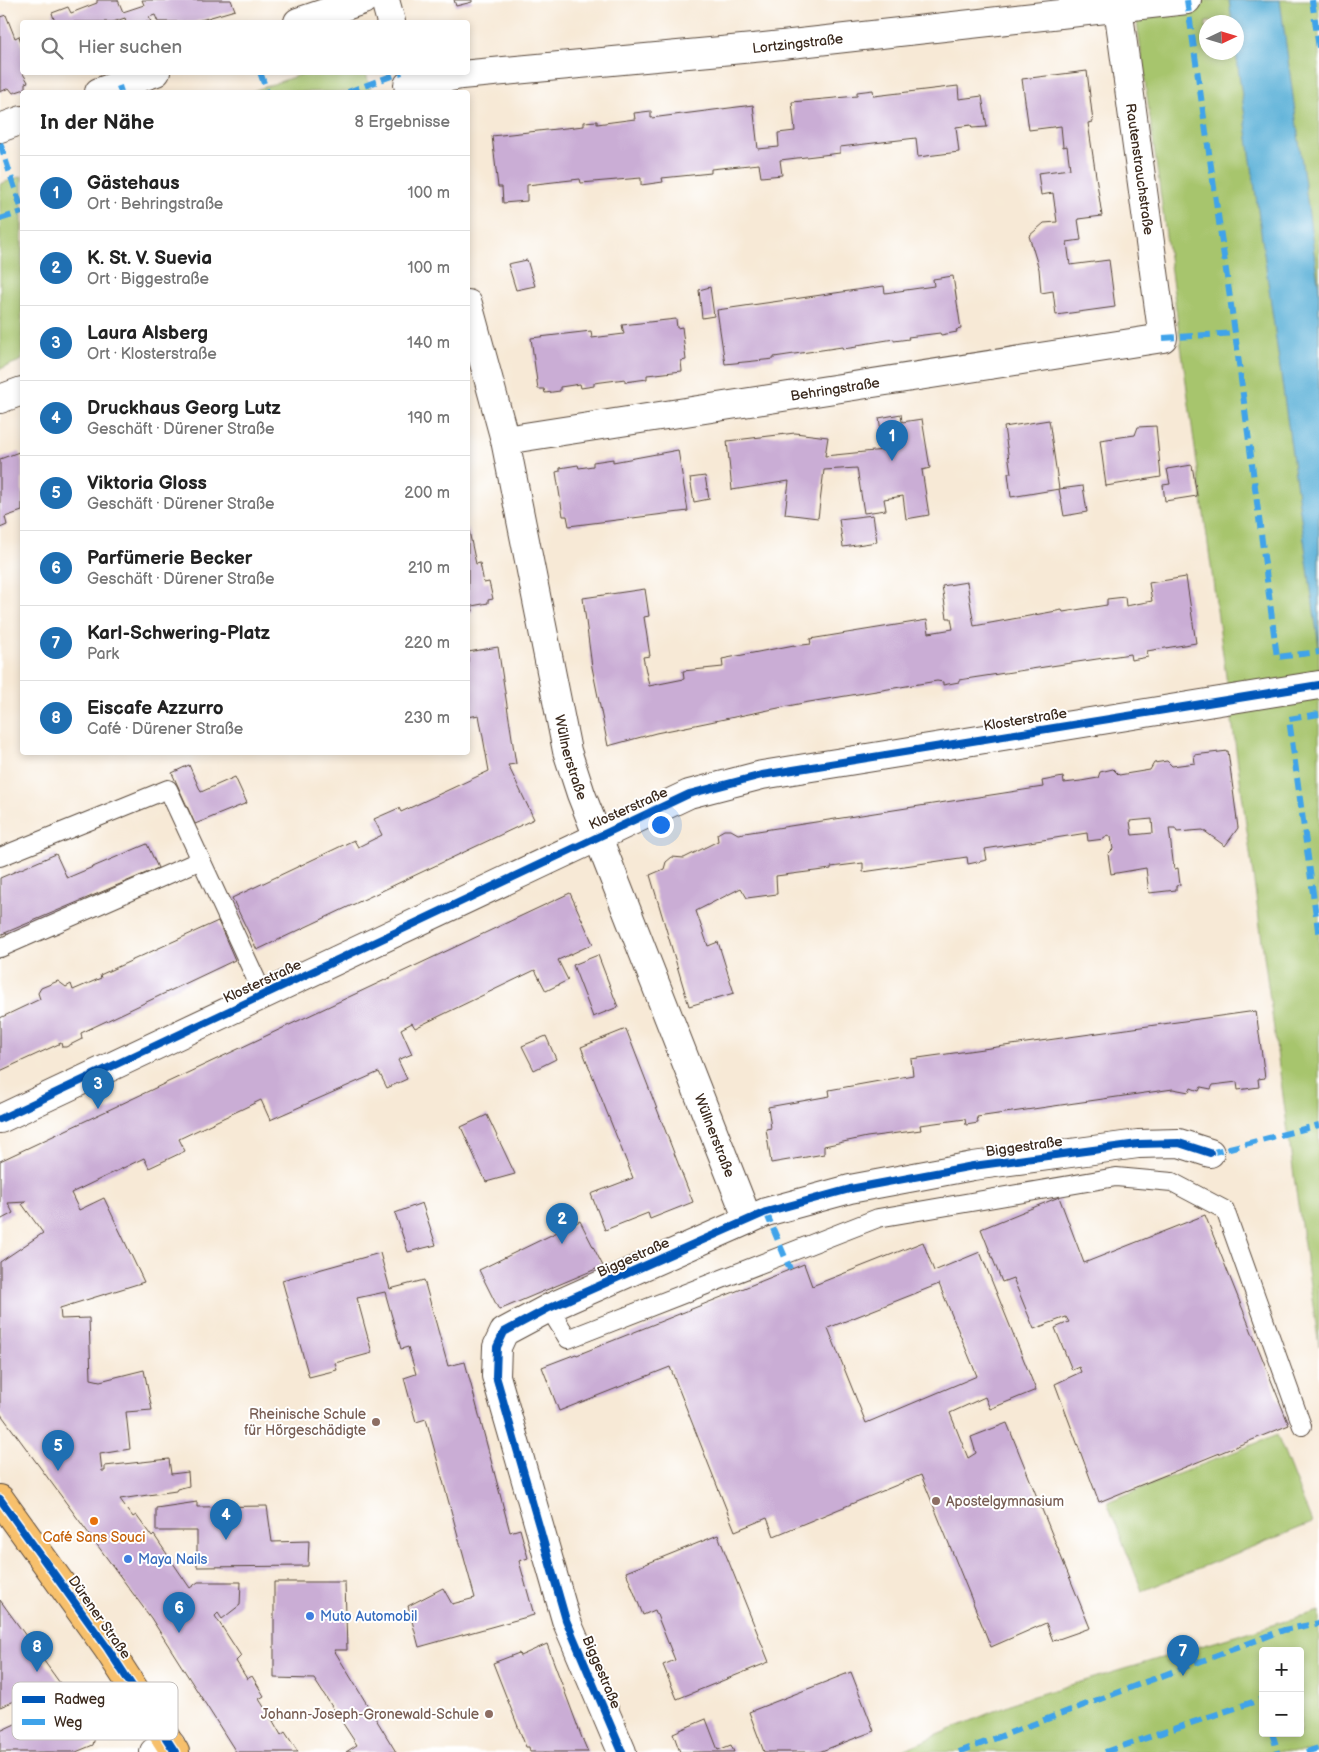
<!DOCTYPE html>
<html lang="de">
<head>
<meta charset="utf-8">
<style>
  :root { --surface:#fff; --page:#f2f2f2; --text:#222; --muted:#767676; --line:#e0e0e0; --accent:#1f6fb2 }
  body { margin:0; font-family:"Balsamiq Sans",sans-serif; background:var(--page); color:var(--text) }
  .controls { position:absolute; right:15px; bottom:15px; display:grid; overflow:hidden; border-radius:5px; box-shadow:0 2px 8px #0003 }
  .controls button { width:45px; height:45px; display:grid; place-items:center; padding:0; border:0; border-bottom:1px solid var(--line); background:var(--surface); color:var(--text); font:25px sans-serif }
  .compass { position:absolute; left:1199px; top:15px; width:45px; height:45px; border-radius:50%; background:var(--surface); box-shadow:0 2px 8px #0003; rotate:86deg }
  .you { position:absolute; left:660px; top:824px; width:18px; height:18px; margin:-12px; border:4px solid #fff; border-radius:50%; background:#1a73e8; box-shadow:0 0 0 8px #1a73e833 }
  .badge { display:grid; place-items:center; width:32px; height:32px; border-radius:50%; background:var(--accent); color:#fff; font-size:16px; font-weight:700 }
  .pin { position:absolute; translate:-50% -41px; filter:drop-shadow(0 1px 2px #0008) }
  .pin::after { content:''; position:absolute; top:26px; width:18px; height:15px; background:inherit; clip-path:polygon(0 0,100% 0,50% 100%) }
  .list { margin:0; padding:0; list-style:none }
  h2 { display:flex; justify-content:space-between; align-items:center; height:65px; margin:0; padding:0 20px; font-size:21px }
  h2 small { font-size:16px; font-weight:400; color:var(--muted) }
  .list li { display:grid; grid-template-columns:32px 1fr auto; gap:15px; align-items:center; box-sizing:border-box; height:75px; padding:0 20px; border-top:1px solid var(--line) }
  .list b { display:block; font-size:19px; white-space:nowrap }
  .list p { margin:0; font-size:16px; white-space:nowrap; color:var(--muted) }
  .list em { font-size:16px; font-style:normal; color:var(--muted) }
  .icon { flex:none; width:28px; height:28px; fill:none; stroke:currentColor; stroke-width:2; stroke-linecap:round; stroke-linejoin:round }
  .map { position:relative; flex:none; width:1319px; height:1752px; overflow:hidden }
  .search { position:absolute; background:var(--surface); box-shadow:0 2px 8px #0003; left:20px; top:20px; width:450px; height:55px; display:flex; align-items:center; gap:12px; box-sizing:border-box; padding:0 18px; border-radius:5px; color:var(--muted); font-size:19px }
  .panel { position:absolute; background:var(--surface); box-shadow:0 2px 8px #0003; left:20px; top:90px; width:450px; height:665px; border-radius:5px }
  .map>svg:first-child { display:block }
</style>
</head>
<body>
<div class="map">
<svg width="1319" height="1752" viewBox="0 0 1319 1752">
  <rect width="100%" height="100%" fill="#fff"/>
  <filter id="ink" filterUnits="userSpaceOnUse"><feTurbulence type="fractalNoise" baseFrequency=".02" numOctaves="2"/><feDisplacementMap in="SourceGraphic" scale="10" xChannelSelector="R" yChannelSelector="G"/><feConvolveMatrix kernelMatrix="1 2 1 2 8 2 1 2 1" color-interpolation-filters="sRGB"/></filter>
  <filter id="wash" filterUnits="userSpaceOnUse"><feTurbulence type="fractalNoise" baseFrequency=".0096" numOctaves="4" result="noise"/><feDisplacementMap in="SourceGraphic" scale="20" xChannelSelector="R" yChannelSelector="G"/><feGaussianBlur stdDeviation="1.12" result="paint"/><feColorMatrix in="noise" values="0 0 0 0 0 0 0 0 0 0 0 0 0 0 0 0 0 1.4 0 .05"/><feComposite in="paint" operator="in"/></filter>
  <g filter="url(#wash)">
    <rect width="100%" height="100%" fill="#f7e9d6"/>
    <g fill="#a7c56d" stroke="#717846" fill-rule="evenodd">
      <path d="M1134,0H1319V1346L1296,1191ZM1206,22H1236V52H1206Z"/>
      <polygon points="305,73 366,73 371,92 250,92"/>
      <polygon points="22,176 22,360 0,369 0,184"/>
      <polygon points="1277,1435 1312,1523 1142,1591 1107,1502"/>
      <path d="M1319,1611V1752H898L1020,1700ZM1263,1651H1300V1733H1263Z"/>
    </g>
    <polygon fill="#5bb1d8" stroke="#4b6e7b" points="1229,0 1280,0 1319,289 1319,647 1236,53 1236,22 1232,22"/>
    <g id="blocks">
      <g fill="#caadd5" fill-rule="evenodd">
        <polygon points="97,0 118,0 123,12 144,5 142,0 231,0 235,10 194,22 158,22 155,15 149,17 151,22 126,22 125,18 113,22 55,22 52,13 68,7 71,13 97,3"/>
        <polygon points="454,0 472,0 472,2 456,6"/>
        <polygon points="6,15 15,38 19,36 22,45 22,72 28,82 25,83 25,89 13,93 9,88 0,92 0,17"/>
        <polygon points="1087,71 1093,122 1088,123 1102,216 1078,219 1081,240 1067,242 1070,265 1109,260 1115,307 1056,315 1053,291 1041,293 1039,269 1029,236 1044,223 1057,222 1053,193 1041,195 1038,173 1070,169 1067,146 1063,147 1061,126 1029,130 1022,79"/>
        <polygon points="958,86 959,99 982,96 987,127 972,128 971,125 956,127 959,152 918,157 916,138 840,147 840,153 780,160 782,175 761,177 759,164 711,169 711,173 662,178 663,182 641,185 641,178 581,183 580,179 527,185 527,201 503,203 502,187 498,187 492,136 584,126 584,122 597,121 597,124 635,119 634,113 651,111 651,118 753,105 758,149 779,147 778,133 795,131 792,102 857,96 857,92 873,90 874,96"/>
        <polygon points="527,260 535,286 516,290 508,264"/>
        <polygon points="953,276 961,329 956,330 957,332 941,335 940,333 908,337 909,339 894,341 894,339 857,345 857,347 843,349 842,347 774,357 774,359 725,364 717,310 884,286 885,293 934,286 933,279"/>
        <polygon points="710,287 714,316 702,318 699,290"/>
        <polygon points="676,319 677,328 682,327 686,360 681,361 682,371 647,375 647,379 625,382 625,379 594,383 594,386 581,388 580,384 560,387 560,391 545,393 544,389 538,389 531,338 591,331 592,338 624,334 622,325"/>
        <polygon points="901,414 902,422 922,419 930,468 922,470 929,515 906,519 903,496 884,499 886,510 864,513 857,468 824,470 818,518 785,514 789,481 732,490 727,441 795,433 828,437 825,456 884,450 879,418"/>
        <polygon points="1049,420 1059,489 1083,486 1087,512 1064,516 1059,489 1011,497 1008,473 1011,473 1004,427"/>
        <polygon points="1156,426 1161,477 1106,486 1100,440 1135,435 1138,427"/>
        <polygon points="678,450 688,511 569,526 567,516 563,516 556,472 560,471 560,468 578,465 579,468 593,466 593,462 613,459 613,462"/>
        <polygon points="19,452 22,461 22,511 5,517 7,525 0,528 0,459"/>
        <polygon points="1192,465 1197,496 1165,501 1163,485 1170,484 1167,469"/>
        <polygon points="705,476 709,499 694,502 690,478"/>
        <polygon points="873,515 877,542 843,547 839,519"/>
        <polygon points="468,526 476,564 480,563 484,583 489,582 493,599 488,600 488,603 472,606 473,611 468,614"/>
        <polygon points="1186,577 1196,643 1147,651 1148,657 1131,660 1130,654 959,680 959,682 943,685 943,682 937,681 803,703 656,733 608,746 592,667 583,598 645,589 649,616 644,617 650,656 643,657 649,686 684,679 683,671 723,667 722,659 794,645 794,646 811,644 810,639 927,620 929,633 953,629 951,618 947,618 942,586 967,582 974,626 1062,610 1063,612 1107,605 1107,599 1125,597 1126,606 1152,601 1149,583"/>
        <polygon points="498,647 516,764 508,765 534,819 257,950 232,898 354,840 358,847 382,835 374,819 399,808 401,812 489,771 479,715 468,717 468,652"/>
        <path d="M1228,751L1238,828L1225,846L1203,830L1177,832L1175,828H1169L1174,869L1178,868L1180,885L1176,886V890L1149,893L1146,868L1111,874L1108,854L1113,849L1111,837L1107,835L1104,839L1088,841L1087,833L985,849L987,860L968,864L967,857L863,872V863L831,867V869L776,876L777,894L747,898L741,888L696,911L708,946L718,942L734,993L689,1006L650,875L664,869L666,862L672,857L684,858L718,841L717,834L724,830H731L738,834L1043,787L1042,781L1063,777L1064,783L1081,781L1098,778L1100,772L1113,769L1119,775L1150,770L1154,763L1167,761L1172,766L1188,764L1195,763L1194,755ZM1152,819L1153,833L1132,835L1130,821Z"/>
        <polygon points="189,765 201,792 235,777 247,803 195,824 172,773"/>
        <polygon points="147,844 158,868 0,935 0,878 56,854 67,878"/>
        <polygon points="570,893 593,944 558,960 568,980 546,991 535,970 415,1028 412,1023 401,1029 412,1054 398,1060 407,1079 387,1088 379,1072 270,1120 261,1100 179,1139 185,1151 149,1168 144,1158 71,1193 79,1210 104,1198 144,1282 60,1308 61,1319 89,1318 91,1379 100,1381 144,1370 152,1410 126,1412 130,1449 100,1454 102,1471 105,1471 105,1466 169,1459 171,1474 188,1472 189,1486 177,1489 176,1491 120,1499 133,1517 136,1515 152,1537 154,1535 190,1588 198,1582 241,1582 240,1605 222,1619 218,1613 215,1616 241,1656 236,1661 247,1679 252,1676 264,1696 259,1699 272,1720 277,1719 273,1721 281,1735 285,1732 298,1752 236,1752 151,1618 0,1413 0,1262 43,1233 22,1204 26,1202 8,1203 13,1213 0,1220 0,1161"/>
        <polygon points="218,921 235,960 81,1033 82,1039 66,1047 62,1047 61,1043 0,1071 0,1018 40,999 38,993 41,988 58,981 66,987 71,984 73,990 101,978 100,975"/>
        <polygon points="598,955 618,1007 593,1017 573,965"/>
        <polygon points="1256,1011 1265,1078 1258,1079 1259,1087 1238,1090 1237,1082 1213,1085 1211,1089 1201,1087 1199,1091 1191,1088 1189,1092 1173,1089 977,1117 978,1123 966,1125 965,1119 920,1125 921,1130 867,1137 824,1146 824,1154 771,1163 766,1129 771,1128 768,1107 830,1096 829,1090 913,1075 911,1059"/>
        <polygon points="626,1029 693,1202 650,1219 648,1213 605,1230 591,1194 633,1178 581,1047"/>
        <polygon points="546,1036 556,1059 534,1070 522,1046"/>
        <polygon points="487,1115 515,1174 486,1182 461,1127"/>
        <polygon points="1059,1197 1084,1263 1205,1215 1289,1425 1099,1502 1055,1384 1081,1372 1079,1367 1072,1370 1055,1328 1069,1322 1066,1317 1034,1329 1013,1278 1002,1282 981,1229"/>
        <polygon points="422,1203 436,1245 408,1252 395,1213"/>
        <polygon points="580,1221 603,1266 499,1310 479,1270"/>
        <path d="M923,1242L934,1271L980,1252L1036,1390L990,1409L985,1397L950,1413L968,1458L976,1453L971,1437L1007,1423L1090,1628L1053,1641L1046,1623L991,1647L921,1475L774,1536L767,1518L735,1531L670,1367L559,1411L542,1367L576,1354L577,1355L804,1264L812,1286ZM939,1284L977,1376L866,1423L828,1328Z"/>
        <polygon points="380,1253 390,1289 424,1280 448,1366 465,1362 510,1532 520,1529 528,1558 519,1561 534,1615 419,1647 408,1606 443,1588 452,1604 475,1598 426,1419 416,1422 404,1378 416,1374 408,1347 401,1349 385,1292 357,1298 372,1353 335,1363 337,1370 309,1377 282,1280"/>
        <polygon points="197,1502 197,1507 267,1506 272,1542 309,1541 308,1566 197,1567 197,1531 156,1531 156,1508"/>
        <polygon points="718,1535 769,1662 677,1699 663,1665 675,1660 655,1610 643,1615 626,1572"/>
        <polygon points="274,1582 345,1582 347,1650 334,1650 396,1752 346,1752 357,1745 314,1679 274,1678"/>
        <polygon points="0,1600 96,1733 93,1745 76,1752 0,1752 0,1731 26,1719 17,1700 0,1707"/>
        <polygon points="547,1644 582,1738 588,1752 530,1752 529,1747 526,1747 493,1663 519,1653 520,1656"/>
        <polygon points="851,1672 874,1731 819,1752 764,1752 749,1712"/>
        <polygon points="706,1719 718,1750 731,1745 734,1752 680,1752 673,1733"/>
      </g>
    </g>
  </g>
  <g filter="url(#ink)">
    <use href="#blocks" fill-opacity="0" stroke="#57473a" stroke-width="1"/>
    <g fill="none" stroke-linecap="round" stroke-linejoin="round">
      <defs>
        <g id="service">
          <polyline points="0,857 168,789 263,994"/>
          <polyline points="0,948 201,860"/>
          <polyline points="549,1308 568,1339 878,1218 1116,1177 1172,1182 1225,1210 1302,1426"/>
        </g>
        <g id="minor">
          <polyline points="385,0 391,22"/>
          <polyline points="298,22 363,0"/>
          <path id="s1" d="M408,85L461,75L764,47L1187,0"/>
          <polyline points="99,92 156,72"/>
          <polyline points="0,128 22,120"/>
          <path id="s2" d="M468,304L505,440L567,751L581,794L748,1220"/>
          <polyline points="0,399 22,391"/>
          <path id="s3" d="M505,440L1163,338L1117,0"/>
          <polyline points="0,1119 689,794 762,775 1319,685"/>
          <polyline points="154,1752 171,1745"/>
          <polyline points="622,1752 566,1620 496,1376 497,1347 504,1332 549,1308 766,1212 850,1189 973,1166 1138,1144 1179,1143 1210,1153"/>
        </g>
        <polyline id="primary" points="0,1499 108,1649 175,1752"/>
      </defs>
      <use href="#service" stroke="#57473a" stroke-width="20"/>
      <use href="#minor" stroke="#57473a" stroke-width="30"/>
      <use href="#primary" stroke="#57473a" stroke-width="30"/>
      <use href="#service" stroke="#fff" stroke-width="18"/>
      <use href="#minor" stroke="#fff" stroke-width="28"/>
      <use href="#primary" stroke="#f7c06c" stroke-width="28"/>
      <g stroke="#3fa3ea" stroke-width="6" stroke-dasharray="12 6" stroke-linecap="butt">
        <polyline points="1187,0 1235,333 1277,657 1319,652"/>
        <polyline points="1312,0 1319,48"/>
        <polyline points="260,72 267,92"/>
        <polyline points="119,86 121,92"/>
        <polyline points="348,92 402,72"/>
        <polyline points="0,143 22,210"/>
        <polyline points="0,219 22,212"/>
        <polyline points="1163,338 1235,333"/>
        <polyline points="1319,714 1289,719 1319,937"/>
        <polyline points="1210,1153 1319,1125"/>
        <polyline points="766,1212 790,1269"/>
        <polyline points="1272,1733 1278,1752"/>
        <polyline points="959,1752 1284,1630 1319,1623"/>
        <polyline points="1105,1752 1262,1699 1263,1703"/>
        <polyline points="1306,1752 1319,1748"/>
      </g>
      <defs>
        <g id="cycleway">
          <polyline points="0,1119 689,794 762,775 1319,685"/>
          <polyline points="0,1499 108,1649 175,1752"/>
          <polyline points="622,1752 566,1620 496,1376 497,1347 504,1332 549,1308 766,1212 850,1189 973,1166 1138,1144 1179,1143 1210,1153"/>
        </g>
      </defs>
      <use href="#cycleway" stroke="#fff" stroke-width="11"/>
      <use href="#cycleway" stroke="#0057b8" stroke-width="8"/>
    </g>
  </g>
  <g fill="#8d6e63" stroke="#fff" stroke-width="2">
    <circle cx="376" cy="1422" r="5"/>
    <circle cx="936" cy="1501" r="5"/>
    <circle cx="489" cy="1714" r="5"/>
  </g>
  <circle fill="#e8710a" stroke="#fff" stroke-width="2" cx="94" cy="1521" r="5"/>
  <g fill="#3f7fe0" stroke="#fff" stroke-width="2">
    <circle cx="128" cy="1559" r="5"/>
    <circle cx="310" cy="1616" r="5"/>
  </g>
  <g text-anchor="middle" stroke-width="4" stroke-linejoin="round" paint-order="stroke">
    <g font-size="14" fill="#3b2a1e" stroke="#fff">
      <text dy="5" stroke="none"><textPath href="#s1" startOffset="392">Lortzingstraße</textPath></text>
      <text transform="translate(1140 169) rotate(82)" y="5">Rautenstrauchstraße</text>
      <text dy="5" stroke="none"><textPath href="#s3" startOffset="334">Behringstraße</textPath></text>
      <text transform="translate(1025 719) rotate(-9)" y="5">Klosterstraße</text>
      <text dy="5" stroke="none"><textPath href="#s2" startOffset="465">Wüllnerstraße</textPath></text>
      <text transform="translate(628 808) rotate(-24)" y="5">Klosterstraße</text>
      <text transform="translate(262 981) rotate(-25)" y="5">Klosterstraße</text>
      <text dy="5" stroke="none"><textPath href="#s2" startOffset="870">Wüllnerstraße</textPath></text>
      <text transform="translate(1024 1146) rotate(-8)" y="5">Biggestraße</text>
      <text transform="translate(633 1257) rotate(-24)" y="5">Biggestraße</text>
      <text transform="translate(100 1617) rotate(55)" y="5">Dürener Straße</text>
      <text transform="translate(602 1672) rotate(67)" y="5">Biggestraße</text>
    </g>
    <g font-size="14" fill="#785e54" stroke="#fff" text-anchor="end">
      <text x="366" y="1419">Rheinische Schule<tspan x="366" dy="16">für Hörgeschädigte</tspan></text>
      <text x="946" y="1506" text-anchor="start">Apostelgymnasium</text>
      <text x="479" y="1719">Johann-Joseph-Gronewald-Schule</text>
    </g>
    <g font-size="14" fill="#c56008" stroke="#fff">
      <text x="94" y="1542">Café Sans Souci</text>
    </g>
    <g font-size="14" fill="#366cbe" stroke="#fff" text-anchor="start">
      <text x="138" y="1564">Maya Nails</text>
      <text x="320" y="1621">Muto Automobil</text>
    </g>
  </g>
  <rect x="12" y="1682" width="166" height="58" rx="8" fill="#fff" stroke="#c4bfbc" stroke-width="1"/>
  <rect x="22" y="1696" width="23" height="7" fill="#0057b8"/>
  <rect x="22" y="1719" width="23" height="6" fill="#3fa3ea"/>
  <g font-size="14" fill="#3b2a1e">
    <text x="54" y="1704">Radweg</text>
    <text x="54" y="1727">Weg</text>
  </g>
</svg>
<div class="controls">
<button>+</button>
<button>−</button>
</div>
<svg class="compass" viewBox="-18 -18 36 36"><path d="M0-13l5 13h-10z" fill="#e53935"/><path d="M0 13l5-13h-10z" fill="#767676"/></svg>
<div class="you"></div>
<div class="pin badge" style="left:892px;top:461px">1</div>
<div class="pin badge" style="left:562px;top:1244px">2</div>
<div class="pin badge" style="left:98px;top:1109px">3</div>
<div class="pin badge" style="left:226px;top:1540px">4</div>
<div class="pin badge" style="left:58px;top:1471px">5</div>
<div class="pin badge" style="left:179px;top:1633px">6</div>
<div class="pin badge" style="left:1183px;top:1676px">7</div>
<div class="pin badge" style="left:37px;top:1672px">8</div>
<div class="search"><svg class="icon" aria-label="search" viewBox="0 0 24 24"><circle cx="10" cy="10" r="6"/><path d="M15 15l6 6"/></svg>Hier suchen</div>
<section class="panel">
<h2>In der Nähe<small>8 Ergebnisse</small></h2>
<ul class="list">
<li><span class="badge">1</span><div><b>Gästehaus</b><p>Ort · Behringstraße</p></div><em>100 m</em></li>
<li><span class="badge">2</span><div><b>K. St. V. Suevia</b><p>Ort · Biggestraße</p></div><em>100 m</em></li>
<li><span class="badge">3</span><div><b>Laura Alsberg</b><p>Ort · Klosterstraße</p></div><em>140 m</em></li>
<li><span class="badge">4</span><div><b>Druckhaus Georg Lutz</b><p>Geschäft · Dürener Straße</p></div><em>190 m</em></li>
<li><span class="badge">5</span><div><b>Viktoria Gloss</b><p>Geschäft · Dürener Straße</p></div><em>200 m</em></li>
<li><span class="badge">6</span><div><b>Parfümerie Becker</b><p>Geschäft · Dürener Straße</p></div><em>210 m</em></li>
<li><span class="badge">7</span><div><b>Karl-Schwering-Platz</b><p>Park</p></div><em>220 m</em></li>
<li><span class="badge">8</span><div><b>Eiscafe Azzurro</b><p>Café · Dürener Straße</p></div><em>230 m</em></li>
</ul>
</section>
</div>
</body>
</html>
